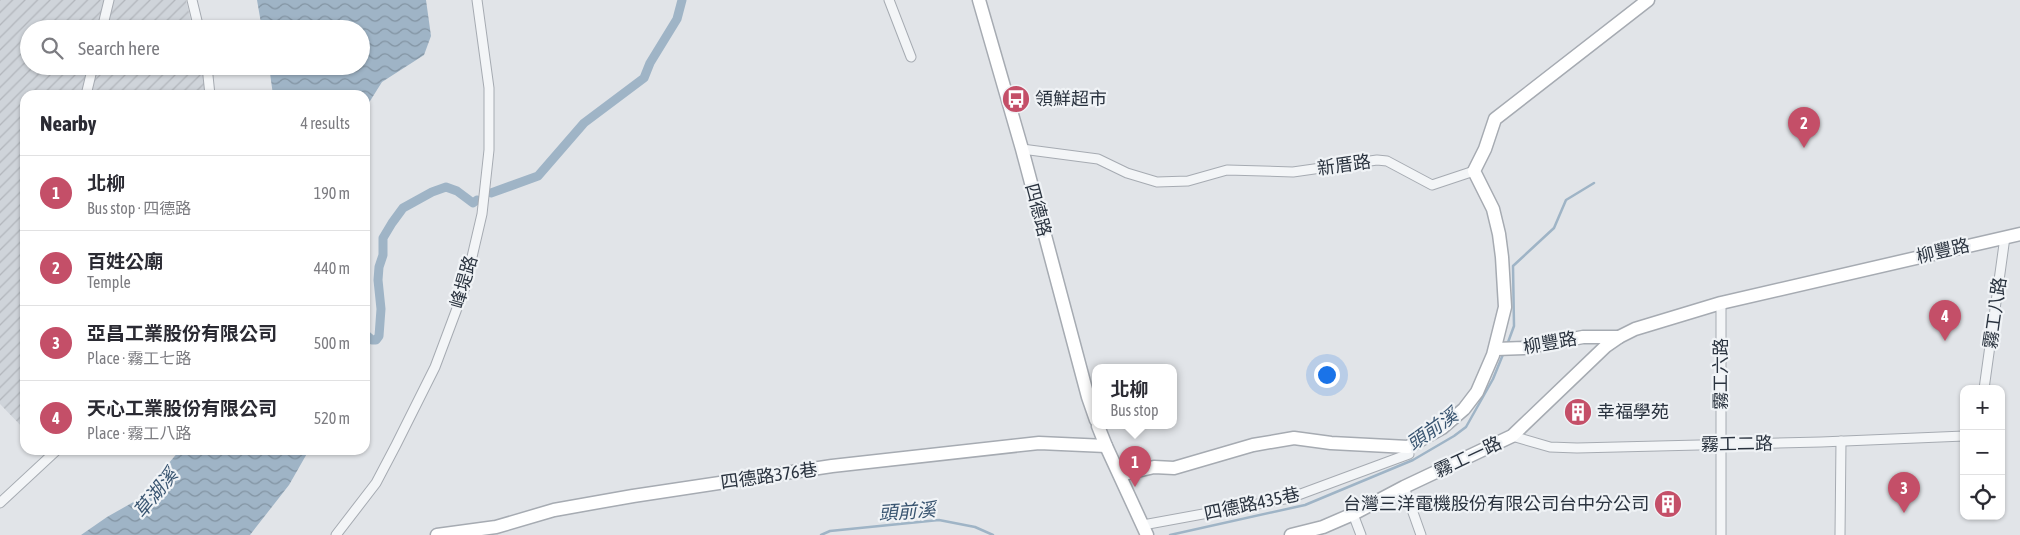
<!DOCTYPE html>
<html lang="en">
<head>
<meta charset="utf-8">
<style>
  :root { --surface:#fff; --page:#f7f7f7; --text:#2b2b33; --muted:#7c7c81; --line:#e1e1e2; --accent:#c44f68 }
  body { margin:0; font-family:"Asap Condensed","Noto Sans TC",sans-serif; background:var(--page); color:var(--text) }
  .controls { position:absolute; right:15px; bottom:15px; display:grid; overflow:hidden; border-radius:10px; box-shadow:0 1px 4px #0004 }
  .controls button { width:45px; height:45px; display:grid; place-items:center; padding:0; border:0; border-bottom:1px solid var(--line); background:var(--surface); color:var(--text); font:25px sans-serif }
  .you { position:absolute; left:1326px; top:374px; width:18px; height:18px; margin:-12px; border:4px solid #fff; border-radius:50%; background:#1a73e8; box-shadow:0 0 0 8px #1a73e833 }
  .badge { display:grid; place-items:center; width:32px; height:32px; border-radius:50%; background:var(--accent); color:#fff; font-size:16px; font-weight:700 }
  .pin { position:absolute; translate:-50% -41px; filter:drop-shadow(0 1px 2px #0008) }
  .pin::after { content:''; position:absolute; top:26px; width:18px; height:15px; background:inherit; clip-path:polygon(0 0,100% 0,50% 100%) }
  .popup { position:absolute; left:1092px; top:364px; width:85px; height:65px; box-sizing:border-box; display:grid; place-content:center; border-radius:10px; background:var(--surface); filter:drop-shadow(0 1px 4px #0005); font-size:16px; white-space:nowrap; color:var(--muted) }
  .popup b { font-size:19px; color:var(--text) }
  .popup::after { content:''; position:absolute; left:50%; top:100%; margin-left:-10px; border:10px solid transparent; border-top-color:var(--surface) }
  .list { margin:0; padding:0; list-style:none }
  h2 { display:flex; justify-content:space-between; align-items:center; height:65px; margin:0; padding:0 20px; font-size:21px }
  h2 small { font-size:16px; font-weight:400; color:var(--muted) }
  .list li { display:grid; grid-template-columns:32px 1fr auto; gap:15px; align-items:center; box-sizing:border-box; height:75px; padding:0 20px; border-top:1px solid var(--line) }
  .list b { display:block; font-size:19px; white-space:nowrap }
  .list p { margin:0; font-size:16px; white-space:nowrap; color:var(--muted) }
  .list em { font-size:16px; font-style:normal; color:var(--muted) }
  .icon { flex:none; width:28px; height:28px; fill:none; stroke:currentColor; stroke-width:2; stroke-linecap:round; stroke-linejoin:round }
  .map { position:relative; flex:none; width:2020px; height:535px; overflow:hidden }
  .search { position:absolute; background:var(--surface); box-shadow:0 1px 4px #0004; left:20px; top:20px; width:350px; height:55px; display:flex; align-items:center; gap:12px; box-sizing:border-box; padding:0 18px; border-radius:28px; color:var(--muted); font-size:19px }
  .panel { position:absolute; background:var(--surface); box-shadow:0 1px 4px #0004; left:20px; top:90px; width:350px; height:365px; border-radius:15px }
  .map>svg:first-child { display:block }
</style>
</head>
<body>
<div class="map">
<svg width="2020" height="535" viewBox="0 0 2020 535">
  <defs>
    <pattern id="industrial-furrows" width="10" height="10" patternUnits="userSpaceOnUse" patternTransform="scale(1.25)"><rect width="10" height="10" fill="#cfd4da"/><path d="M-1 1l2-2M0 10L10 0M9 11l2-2" fill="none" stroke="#b2b6bc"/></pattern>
    <pattern id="water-waves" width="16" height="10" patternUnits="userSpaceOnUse" patternTransform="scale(1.25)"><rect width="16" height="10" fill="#9fb4c6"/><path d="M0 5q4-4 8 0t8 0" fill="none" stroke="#8293a2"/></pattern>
  </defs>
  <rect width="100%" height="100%" fill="#e1e4e8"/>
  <polygon fill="url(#industrial-furrows)" points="0,0 186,0 193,29 29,29 29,66 203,66 205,76 206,95 25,95 25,430 0,404"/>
  <g fill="url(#water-waves)">
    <polygon points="257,0 426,0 431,36 424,55 382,82 365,109 365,95 273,95 269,66 361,66 361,29 262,29"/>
    <polygon points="180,450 309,450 289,485 250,535 81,535 107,517 137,500"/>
  </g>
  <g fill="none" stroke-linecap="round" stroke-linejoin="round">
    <g stroke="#9fb4c6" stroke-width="2.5">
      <polyline points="1507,345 1514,326 1513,266 1554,228 1566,200 1594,183"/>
      <polyline points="821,535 830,531 939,520 975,527 993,535"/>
      <polyline points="1170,535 1305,505 1413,460 1454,436 1466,427 1493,379 1504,352"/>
    </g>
    <g stroke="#9fb4c6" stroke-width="9">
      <polyline points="491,193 538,176 584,123 644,78 650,63 677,19 682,0"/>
      <polyline points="365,334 372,340 376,340 379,336 381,309 378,280 379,267 383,255 383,238 392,223 403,208 432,192 446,187 457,191 473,203 477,200"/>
    </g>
    <defs>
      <g id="street">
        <polyline points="192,0 199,29"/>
        <polyline points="889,0 911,57"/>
        <polyline points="102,29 109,0"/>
        <polyline points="207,66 210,95"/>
        <polyline points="86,95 93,66"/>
        <polyline points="1022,149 1098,159 1127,173 1157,182 1188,181 1227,170 1293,172 1377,160 1387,161 1432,185 1474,171"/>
        <polyline points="1984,389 2005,237"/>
        <polyline points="1512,436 1550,447 1577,448 1821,442 1964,436"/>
        <polyline points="1404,487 1421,535"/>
        <polyline points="0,503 57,450"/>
        <polyline points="1353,514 1361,535"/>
        <polyline points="1143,525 1290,498 1409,454 1408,447"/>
        <polyline points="336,535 376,483 396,445 435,367 465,287 482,214 489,150 489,88 477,0"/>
        <polyline points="1721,535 1721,303"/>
        <polyline points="1840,535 1841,441"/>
      </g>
      <g id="secondary">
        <polyline points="979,0 1022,149 1088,397 1096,420"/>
        <polyline points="1496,349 1524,348 1583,337 1619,337 1635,329 1721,303 2020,234"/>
        <polyline points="1098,426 1106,446 1147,535"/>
        <polyline points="1120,475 1154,467 1174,468 1253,445 1294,438 1331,443 1408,447 1442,428 1464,409 1477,392 1493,355 1505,307 1502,257 1499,234 1493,209 1474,171 1485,149 1495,119 1648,0"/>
        <polyline points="437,535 496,527 554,510 633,496 832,466 1039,443 1106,446"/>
        <polyline points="1291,535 1323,527 1353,514 1404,487 1512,436 1606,346 1619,337"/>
      </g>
    </defs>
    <use href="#street" stroke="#a6abb2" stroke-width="11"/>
    <use href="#secondary" stroke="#a6abb2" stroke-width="15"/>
    <use href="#street" stroke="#f3f5f7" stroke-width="9"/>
    <use href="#secondary" stroke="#fff" stroke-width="12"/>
  </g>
  <defs>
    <symbol id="bus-disc" viewBox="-11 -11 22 22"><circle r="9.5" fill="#c44f68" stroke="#f0f3f6"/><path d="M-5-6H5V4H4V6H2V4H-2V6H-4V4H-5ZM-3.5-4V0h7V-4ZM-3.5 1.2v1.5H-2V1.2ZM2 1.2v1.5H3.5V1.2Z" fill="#fff"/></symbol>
    <symbol id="building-disc" viewBox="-11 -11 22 22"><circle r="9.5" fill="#c44f68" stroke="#f0f3f6"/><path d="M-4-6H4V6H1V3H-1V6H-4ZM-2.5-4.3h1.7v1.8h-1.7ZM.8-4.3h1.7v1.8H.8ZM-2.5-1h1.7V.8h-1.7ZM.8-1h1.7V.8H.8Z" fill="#fff"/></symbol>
  </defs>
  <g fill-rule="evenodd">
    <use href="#bus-disc" x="1000" y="83" width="32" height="32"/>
    <use href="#building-disc" x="1562" y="396" width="32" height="32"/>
    <use href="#building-disc" x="1652" y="488" width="32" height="32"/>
  </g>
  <g text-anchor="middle" stroke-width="4.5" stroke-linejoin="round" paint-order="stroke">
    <g font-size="18" fill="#2a333f" stroke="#f0f3f6" text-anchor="start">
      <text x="1035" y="105">領鮮超市</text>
      <text x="1597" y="418">幸福學苑</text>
      <text x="1649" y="510" text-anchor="end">台灣三洋電機股份有限公司台中分公司</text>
    </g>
    <g font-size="18" fill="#2a333f" stroke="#f0f3f6">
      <text transform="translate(1344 165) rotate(-8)" y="6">新厝路</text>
      <text transform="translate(1038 210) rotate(75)" y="6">四德路</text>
      <text transform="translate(1943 251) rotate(-13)" y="6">柳豐路</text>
      <text transform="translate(464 282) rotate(-74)" y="6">峰堤路</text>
      <text transform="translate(1995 313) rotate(-82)" y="6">霧工八路</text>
      <text transform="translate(1550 343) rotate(-10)" y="6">柳豐路</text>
      <text transform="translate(1721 374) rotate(-90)" y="6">霧工六路</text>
      <text transform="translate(1737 444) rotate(-1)" y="6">霧工二路</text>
      <text transform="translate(1468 457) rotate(-25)" y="6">霧工一路</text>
      <text transform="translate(769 476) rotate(-8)" y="6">四德路376巷</text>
      <text transform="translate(1252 504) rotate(-12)" y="6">四德路435巷</text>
    </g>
    <g font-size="19" font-style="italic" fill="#385470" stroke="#f0f3f6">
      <text transform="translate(1432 429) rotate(-35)" y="7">頭前溪</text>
      <text transform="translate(155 493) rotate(-51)" y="7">草湖溪</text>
      <text transform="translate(907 511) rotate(-4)" y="7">頭前溪</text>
    </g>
  </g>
</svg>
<div class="controls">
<button>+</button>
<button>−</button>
<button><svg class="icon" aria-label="locate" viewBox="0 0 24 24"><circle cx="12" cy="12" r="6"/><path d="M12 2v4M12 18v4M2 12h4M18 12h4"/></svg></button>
</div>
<div class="you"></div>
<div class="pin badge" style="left:1135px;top:487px">1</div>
<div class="popup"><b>北柳</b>Bus stop</div>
<div class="pin badge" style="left:1804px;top:148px">2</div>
<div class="pin badge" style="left:1904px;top:513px">3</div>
<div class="pin badge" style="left:1945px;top:341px">4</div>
<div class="search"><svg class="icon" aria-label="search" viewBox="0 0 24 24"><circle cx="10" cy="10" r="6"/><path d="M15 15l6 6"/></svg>Search here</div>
<section class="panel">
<h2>Nearby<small>4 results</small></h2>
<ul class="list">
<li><span class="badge">1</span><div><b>北柳</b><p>Bus stop · 四德路</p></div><em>190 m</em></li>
<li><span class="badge">2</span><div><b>百姓公廟</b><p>Temple</p></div><em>440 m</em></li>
<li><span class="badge">3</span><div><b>亞昌工業股份有限公司</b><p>Place · 霧工七路</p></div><em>500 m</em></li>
<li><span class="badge">4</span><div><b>天心工業股份有限公司</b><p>Place · 霧工八路</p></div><em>520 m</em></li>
</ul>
</section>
</div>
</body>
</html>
